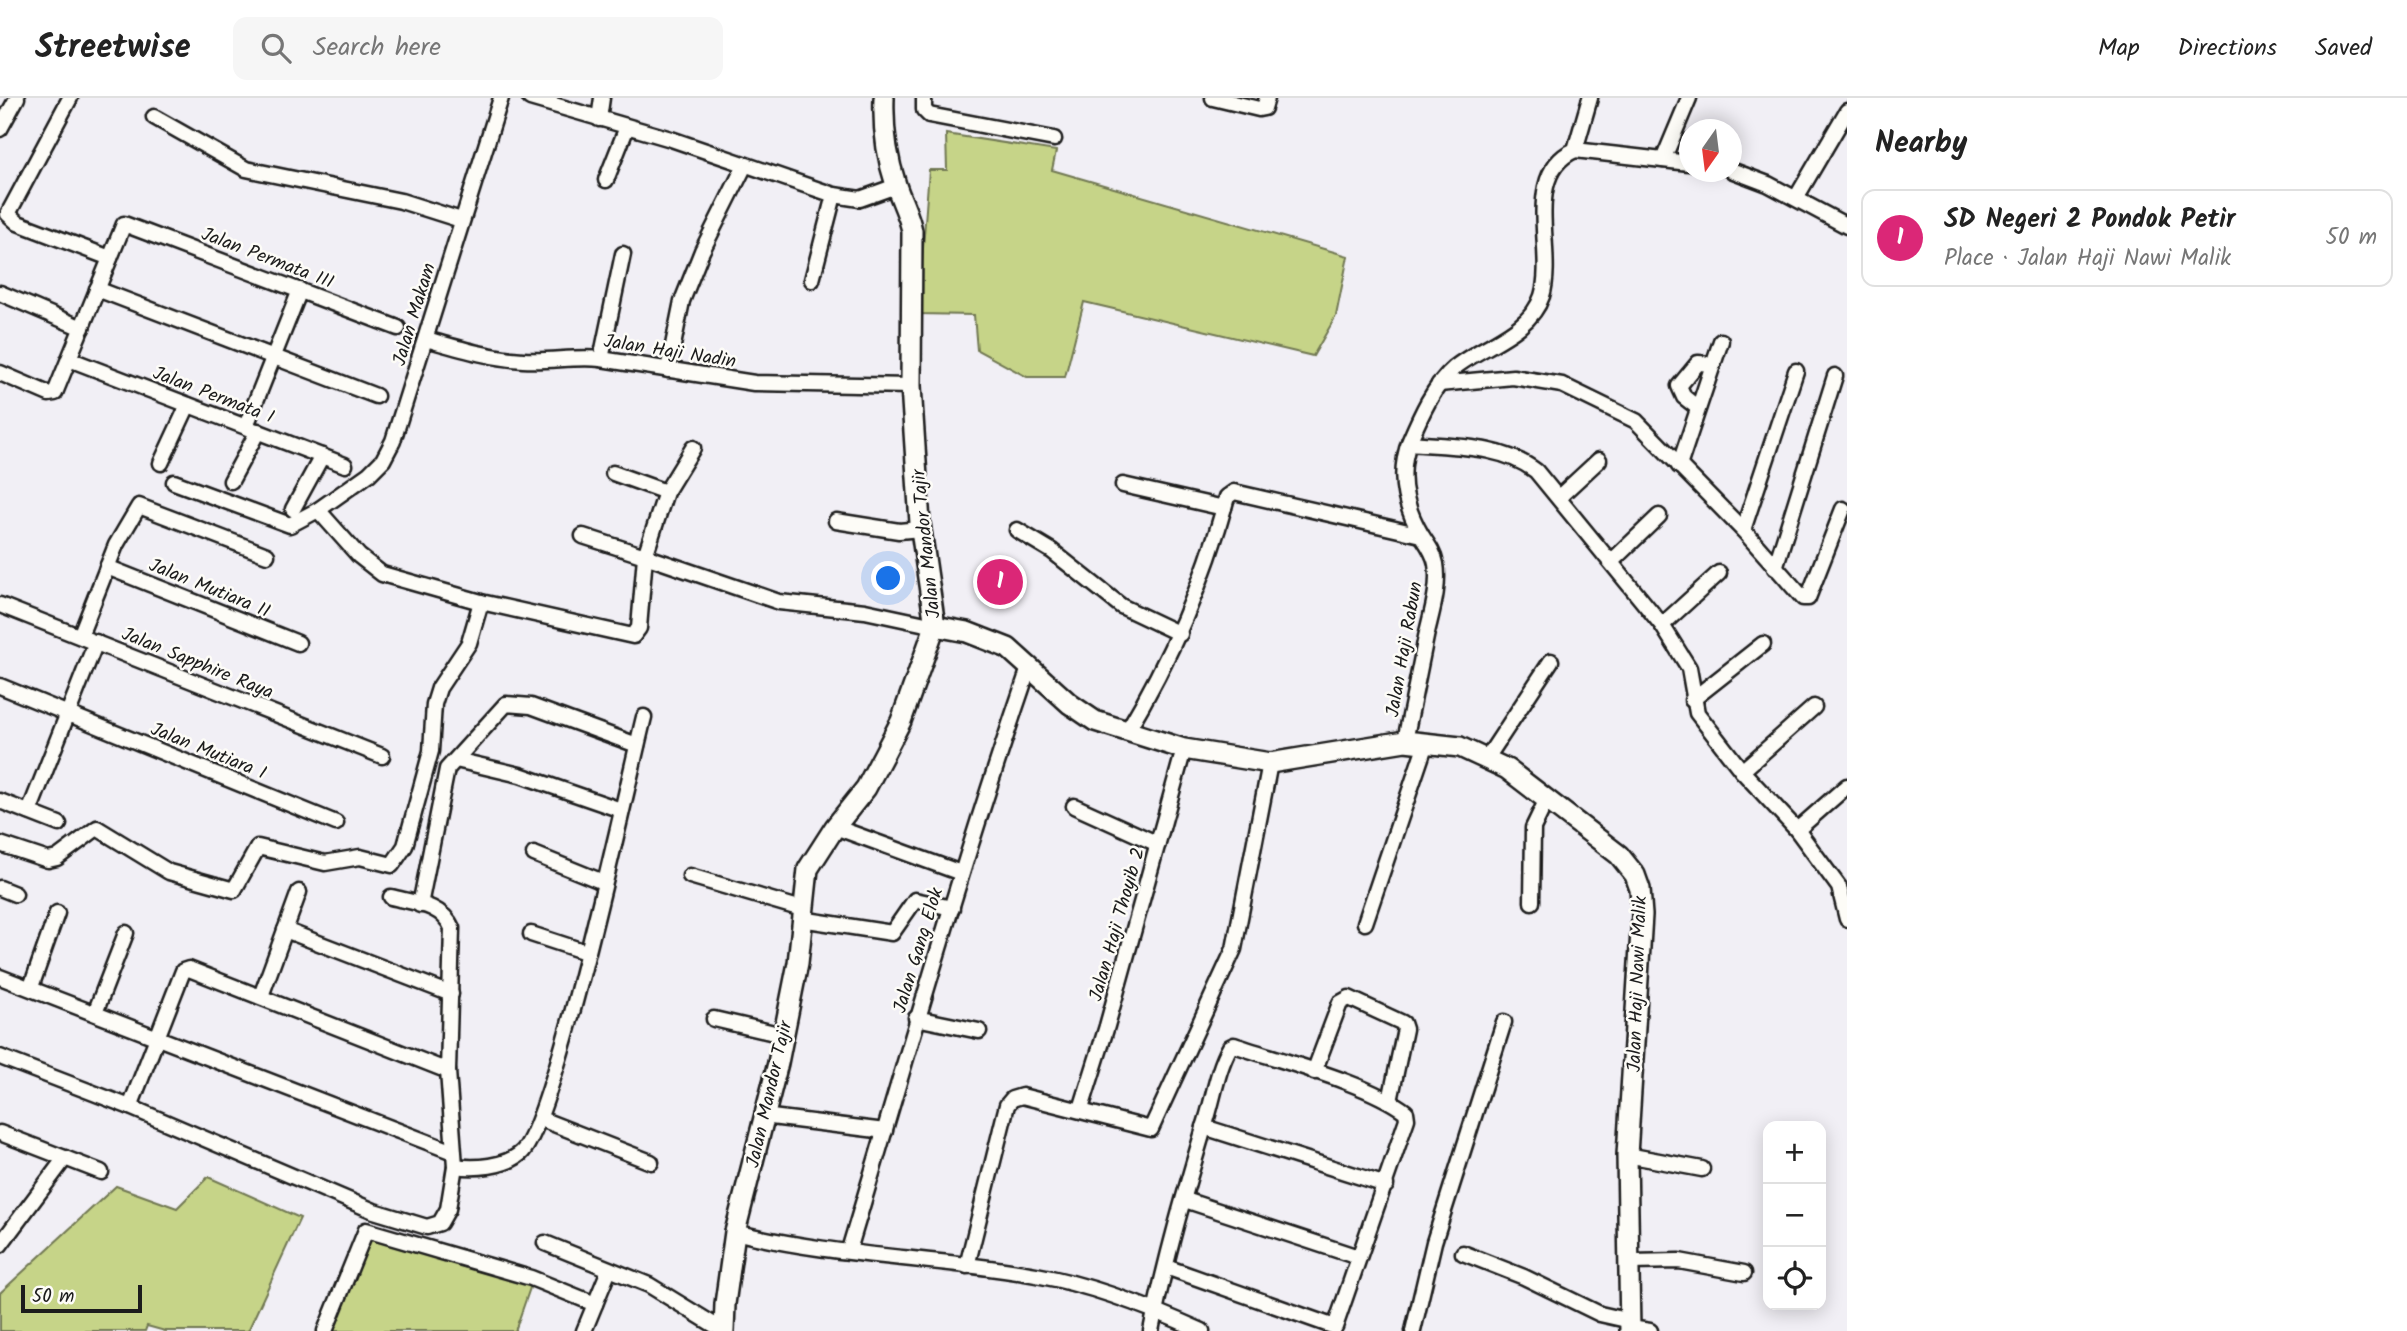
<!DOCTYPE html>
<html lang="en">
<head>
<meta charset="utf-8">
<style>
  :root { --surface:#fff; --page:#f6f6f6; --text:#222; --muted:#767676; --line:#e0e0e0; --accent:#db2777 }
  body { margin:0; font-family:Kalam,sans-serif; background:var(--page); color:var(--text) }
  .controls { position:absolute; right:21px; bottom:21px; display:grid; overflow:hidden; border-radius:14px; box-shadow:0 4px 18px #0003 }
  .controls button { width:63px; height:63px; display:grid; place-items:center; padding:0; border:0; border-bottom:2px solid var(--line); background:var(--surface); color:var(--text); font:35px sans-serif }
  .compass { position:absolute; left:1679px; top:21px; width:63px; height:63px; border-radius:50%; background:var(--surface); box-shadow:0 4px 18px #0003; rotate:194deg }
  .scale { position:absolute; left:21px; bottom:18px; width:121px; box-sizing:border-box; padding-left:7px; border:4px solid #1c1c1c; border-top:0; font-size:19px; line-height:24px; white-space:nowrap; color:#1c1c1c; -webkit-text-stroke:5px #fdfcf7; paint-order:stroke }
  .you { position:absolute; left:889px; top:481px; width:24px; height:24px; margin:-18px; border:5px solid #fff; border-radius:50%; background:#1a73e8; box-shadow:0 0 0 10px #1a73e833 }
  .badge { display:grid; place-items:center; width:46px; height:46px; border-radius:50%; background:var(--accent); color:#fff; font-size:23px; font-weight:700 }
  .pin { position:absolute; translate:-50% -50%; border:4px solid #fff; box-shadow:0 2px 7px #0006 }
  .list { margin:0; padding:0; list-style:none }
  h2 { display:flex; justify-content:space-between; align-items:center; height:91px; margin:0; padding:0 28px; font-size:30px }
  h2 small { font-size:23px; font-weight:400; color:var(--muted) }
  .list li { display:grid; grid-template-columns:46px 1fr auto; gap:21px; align-items:center; box-sizing:border-box; height:98px; margin:0 14px 14px; padding:0 14px; border:2px solid var(--line); border-radius:14px }
  .list b { display:block; font-size:26px; white-space:nowrap }
  .list p { margin:0; font-size:23px; white-space:nowrap; color:var(--muted) }
  .list em { font-size:23px; font-style:normal; color:var(--muted) }
  .icon { flex:none; width:38px; height:38px; fill:none; stroke:currentColor; stroke-width:2; stroke-linecap:round; stroke-linejoin:round }
  .map { position:relative; flex:none; width:1847px; height:1233px; overflow:hidden }
  header { display:flex; align-items:center; gap:42px; box-sizing:border-box; height:98px; padding:0 35px; background:var(--surface); border-bottom:2px solid var(--line) }
  header strong { font-size:33px }
  nav { display:flex; gap:38px; margin-inline-start:auto; font-size:24px }
  .search { width:490px; height:63px; background:var(--page); display:flex; align-items:center; gap:18px; box-sizing:border-box; padding:0 24px; border-radius:14px; color:var(--muted); font-size:26px }
  main { display:flex }
  aside { flex:1; background:var(--surface) }
  .map>svg:first-child { display:block }
</style>
</head>
<body>
<header>
<strong>Streetwise</strong>
<div class="search"><svg class="icon" aria-label="search" viewBox="0 0 24 24"><circle cx="10" cy="10" r="6"/><path d="M15 15l6 6"/></svg>Search here</div>
<nav><a>Map</a><a>Directions</a><a>Saved</a></nav>
</header>
<main>
<div class="map">
<svg width="1847" height="1233" viewBox="0 0 1847 1233">
  <rect width="100%" height="100%" fill="#f1eff5"/>
  <filter id="ink" filterUnits="userSpaceOnUse"><feTurbulence type="fractalNoise" baseFrequency=".0143" numOctaves="2"/><feDisplacementMap in="SourceGraphic" scale="14" xChannelSelector="R" yChannelSelector="G"/><feConvolveMatrix kernelMatrix="1 2 1 2 8 2 1 2 1" color-interpolation-filters="sRGB"/></filter>
  <g filter="url(#ink)">
    <g fill="#c6d488" stroke="#717852" stroke-width="2">
      <polygon points="946,36 1056,53 1052,72 1348,158 1336,218 1313,258 1084,204 1065,279 1027,279 977,252 974,217 918,216 929,72 947,72"/>
      <polygon points="208,1079 300,1120 248,1233 165,1233 147,1228 145,1233 0,1233 0,1195 116,1088 177,1110"/>
      <polygon points="359,1135 531,1187 515,1233 317,1233"/>
    </g>
    <g fill="none" stroke-linecap="round" stroke-linejoin="round">
      <defs>
        <g id="street">
          <polyline points="70,0 8,116 18,125 110,160"/>
          <polyline points="530,0 671,41 834,97 860,101 896,88"/>
          <polyline points="924,0 924,12 929,17 1054,41"/>
          <polyline points="1213,0 1259,11 1264,10 1267,0"/>
          <polyline points="154,19 246,71 401,103 461,122"/>
          <polyline points="599,21 602,0"/>
          <polyline points="0,31 17,0"/>
          <polyline points="1575,52 1689,65"/>
          <polyline points="1663,62 1689,0"/>
          <polyline points="1731,72 1768,86 1847,128"/>
          <polyline points="606,82 627,29"/>
          <polyline points="1796,100 1847,13"/>
          <polyline points="812,182 834,97"/>
          <polyline points="97,191 376,298"/>
          <polyline points="0,195 82,230"/>
          <path d="M426,241C458,250 490,260 523,262C549,264 575,258 601,261L754,285L911,288"/>
          <polyline points="69,261 345,367"/>
          <polyline points="601,261 623,156"/>
          <polyline points="668,272 682,203 702,153 745,67"/>
          <polyline points="0,275 49,296 55,295 124,126 398,230"/>
          <polyline points="1439,286 1513,279 1562,287 1636,323 1743,432 1803,500 1808,500 1843,411"/>
          <polyline points="1698,310 1684,299 1679,288 1698,265 1713,266"/>
          <polyline points="246,328 300,192"/>
          <path d="M1409,345C1451,349 1501,346 1536,373L1662,527L1689,570L1697,615L1742,673L1797,732L1839,789L1847,821"/>
          <polyline points="161,365 188,307"/>
          <polyline points="1679,368 1721,243"/>
          <polyline points="613,375 666,394"/>
          <polyline points="231,383 258,333"/>
          <polyline points="174,384 290,427 318,412 369,376 383,362 393,343 501,0"/>
          <polyline points="1123,387 1224,410"/>
          <polyline points="1559,399 1599,362"/>
          <polyline points="293,411 322,358"/>
          <polyline points="318,412 359,458 382,476 481,504 633,538 639,530 645,458 779,504 865,513 935,528"/>
          <polyline points="836,423 899,433 920,431"/>
          <polyline points="1017,432 1052,453 1121,508 1180,536"/>
          <polyline points="1743,432 1796,273"/>
          <polyline points="583,438 645,458 666,394 693,350"/>
          <polyline points="1611,464 1659,418"/>
          <polyline points="107,469 298,545"/>
          <polyline points="1775,470 1835,278"/>
          <polyline points="0,507 382,658"/>
          <polyline points="1662,527 1719,475"/>
          <polyline points="80,538 116,447 139,408 267,457"/>
          <polyline points="0,588 336,725"/>
          <polyline points="1692,602 1763,546"/>
          <path d="M1126,635C1171,560 1204,484 1227,399L1234,394L1421,437"/>
          <path d="M1405,643C1412,609 1419,574 1426,539C1431,516 1440,490 1436,466C1434,455 1428,447 1422,438C1404,408 1397,376 1410,342C1420,319 1434,287 1454,270C1482,247 1529,236 1542,198C1556,153 1521,76 1575,52L1590,0"/>
          <polyline points="1487,660 1551,563"/>
          <polyline points="456,662 520,677 621,712"/>
          <polyline points="1742,673 1814,609"/>
          <polyline points="0,703 59,726"/>
          <polyline points="1074,708 1158,746"/>
          <polyline points="29,714 96,544"/>
          <polyline points="835,729 961,775"/>
          <polyline points="1797,732 1847,688"/>
          <polyline points="0,746 48,762 57,760 97,730 169,774 234,792 258,749 325,765 360,759 392,767 405,748 431,653 434,606 439,590 469,545 481,504"/>
          <polyline points="534,756 603,784"/>
          <polyline points="690,778 802,811"/>
          <polyline points="0,790 15,796"/>
          <polyline points="1532,804 1533,730 1547,701"/>
          <polyline points="420,807 447,671 506,606 531,608 637,647"/>
          <polyline points="801,821 892,835 915,802 952,810"/>
          <polyline points="1365,825 1426,645"/>
          <polyline points="285,832 451,896"/>
          <polyline points="531,836 586,854"/>
          <polyline points="0,879 453,1054"/>
          <polyline points="31,889 57,815"/>
          <polyline points="261,898 299,794"/>
          <polyline points="95,915 126,835"/>
          <polyline points="916,920 979,933"/>
          <polyline points="714,921 783,937"/>
          <path d="M0,959L130,1009L374,1113L427,1129L440,1125L448,1111L455,1068L448,973L452,830C442,806 414,805 391,799"/>
          <polyline points="1314,974 1340,905 1349,900 1403,925 1405,931 1390,1003"/>
          <polyline points="130,1009 183,873 189,871 448,973"/>
          <polyline points="1081,1011 1107,928 1184,651"/>
          <polyline points="763,1018 885,1033"/>
          <polyline points="541,1021 651,1064"/>
          <polyline points="1204,1029 1386,1087"/>
          <polyline points="0,1035 101,1074"/>
          <polyline points="1627,1057 1702,1071"/>
          <path d="M455,1068C475,1071 505,1069 521,1055C554,1027 628,683 644,619"/>
          <polyline points="1185,1102 1358,1159"/>
          <path d="M735,1134C833,1159 936,1159 1036,1177C1092,1187 1149,1209 1202,1233"/>
          <polyline points="545,1145 649,1187 724,1233"/>
          <polyline points="0,1147 65,1060"/>
          <path d="M849,1152C908,956 963,760 1030,567"/>
          <polyline points="1463,1155 1524,1179 1600,1216 1631,1223"/>
          <polyline points="1631,1164 1679,1163 1744,1175"/>
          <polyline points="967,1168 1007,1007 1012,1001 1022,998 1151,1031 1234,851 1270,665"/>
          <polyline points="1630,1230 1650,1233"/>
          <polyline points="325,1233 366,1132 531,1180 595,1206"/>
          <polyline points="584,1233 609,1172"/>
          <path d="M1151,1233C1165,1162 1186,1090 1207,1020C1214,997 1218,970 1230,949L1234,947C1281,963 1368,985 1406,1014L1407,1021L1335,1229L1166,1169"/>
          <polyline points="1413,1233 1434,1144 1504,924"/>
        </g>
        <g id="secondary">
          <polyline points="935,528 967,534 1008,550 1070,606 1095,623 1184,651 1270,665 1405,643 1460,649 1507,671 1619,757 1635,777 1640,791 1642,817 1627,1057 1630,1233"/>
          <path d="M724,1233L725,1206L735,1134L778,965L798,865L808,771L835,729L866,690L885,654L901,623L935,528L920,425L911,288L912,133C909,116 901,103 896,87C887,60 883,28 884,0"/>
        </g>
      </defs>
      <use href="#street" stroke="#1c1c1c" stroke-width="19"/>
      <use href="#secondary" stroke="#1c1c1c" stroke-width="24"/>
      <use href="#street" stroke="#fdfcf7" stroke-width="14"/>
      <use href="#secondary" stroke="#fdfcf7" stroke-width="19"/>
    </g>
  </g>
  <g text-anchor="middle" stroke-width="5" stroke-linejoin="round" paint-order="stroke">
    <g font-size="19" fill="#1c1c1c" stroke="#fdfcf7">
      <text transform="translate(268 159) rotate(21)" y="7">Jalan Permata III</text>
      <text transform="translate(413 216) rotate(-73)" y="7">Jalan Makam</text>
      <text transform="translate(670 252) rotate(9)" y="7">Jalan Haji Nadin</text>
      <text transform="translate(214 296) rotate(21)" y="7">Jalan Permata I</text>
      <text transform="translate(925 446) rotate(-96)" y="7">Jalan Mandor Tajir</text>
      <text transform="translate(210 489) rotate(22)" y="7">Jalan Mutiara II</text>
      <text transform="translate(1403 551) rotate(-80)" y="7">Jalan Haji Rabun</text>
      <text transform="translate(198 564) rotate(22)" y="7">Jalan Sapphire Raya</text>
      <text transform="translate(209 652) rotate(22)" y="7">Jalan Mutiara I</text>
      <text transform="translate(1116 826) rotate(-74)" y="7">Jalan Haji Thoyib 2</text>
      <text transform="translate(917 852) rotate(-73)" y="7">Jalan Gang Elok</text>
      <text transform="translate(1636 886) rotate(-88)" y="7">Jalan Haji Nawi Malik</text>
      <text transform="translate(768 996) rotate(-77)" y="7">Jalan Mandor Tajir</text>
    </g>
  </g>
</svg>
<div class="controls">
<button>+</button>
<button>−</button>
<button><svg class="icon" aria-label="locate" viewBox="0 0 24 24"><circle cx="12" cy="12" r="6"/><path d="M12 2v4M12 18v4M2 12h4M18 12h4"/></svg></button>
</div>
<svg class="compass" viewBox="-18 -18 36 36"><path d="M0-13l5 13h-10z" fill="#e53935"/><path d="M0 13l5-13h-10z" fill="#767676"/></svg>
<div class="scale">50 m</div>
<div class="you"></div>
<div class="pin badge" style="left:1000px;top:484px">1</div>
</div>
<aside>
<h2>Nearby<small></small></h2>
<ul class="list">
<li><span class="badge">1</span><div><b>SD Negeri 2 Pondok Petir</b><p>Place · Jalan Haji Nawi Malik</p></div><em>50 m</em></li>
</ul>
</aside>
</main>
</body>
</html>
